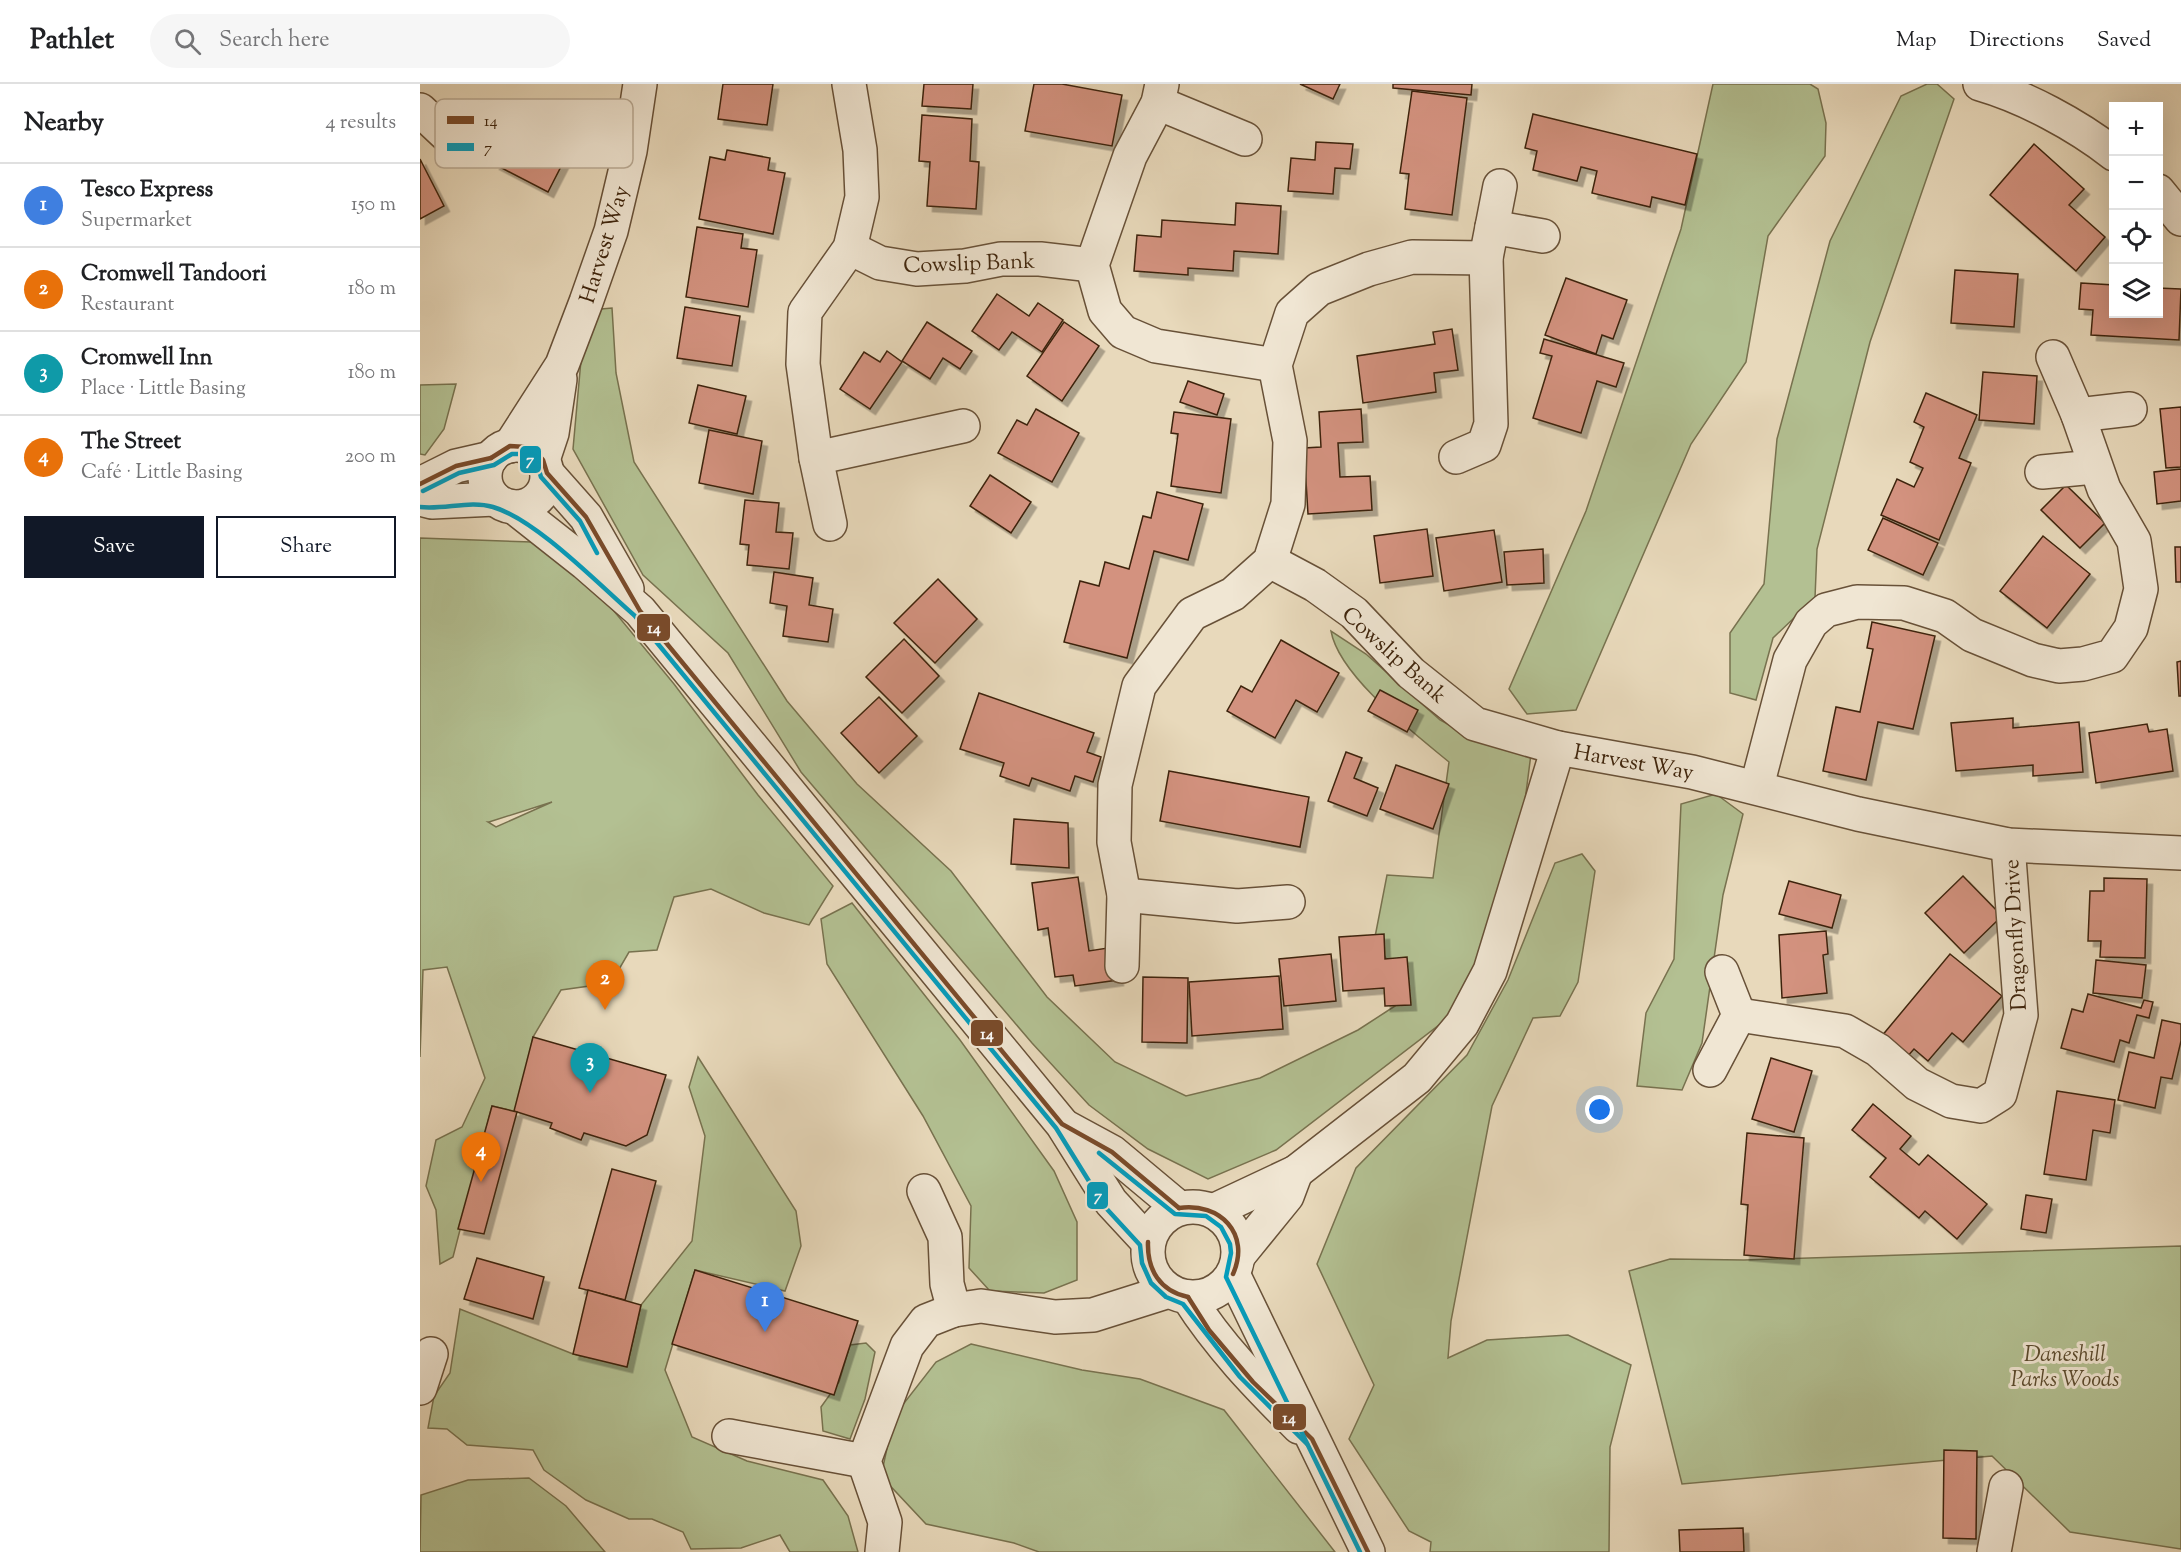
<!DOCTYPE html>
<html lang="en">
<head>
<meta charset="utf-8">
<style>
  :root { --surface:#fff; --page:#f6f6f6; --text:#202124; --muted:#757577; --line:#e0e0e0; --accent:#111827 }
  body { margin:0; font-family:"Sorts Mill Goudy",serif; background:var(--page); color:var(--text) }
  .controls { position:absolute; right:18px; top:18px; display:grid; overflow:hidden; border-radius:0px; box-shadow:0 6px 24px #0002 }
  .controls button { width:54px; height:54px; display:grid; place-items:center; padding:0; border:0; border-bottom:2px solid var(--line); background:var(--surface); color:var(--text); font:30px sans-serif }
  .you { position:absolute; left:1180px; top:1026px; width:21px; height:21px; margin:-15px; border:4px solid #fff; border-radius:50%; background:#1a73e8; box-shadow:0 0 0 9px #1a73e833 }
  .badge { display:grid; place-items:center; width:39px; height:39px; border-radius:50%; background:var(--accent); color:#fff; font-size:20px; font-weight:700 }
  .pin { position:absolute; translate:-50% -50px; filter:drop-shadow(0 2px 3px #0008) }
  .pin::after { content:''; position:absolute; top:32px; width:21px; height:18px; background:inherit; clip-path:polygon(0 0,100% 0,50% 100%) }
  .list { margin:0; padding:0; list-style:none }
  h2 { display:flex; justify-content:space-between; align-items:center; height:78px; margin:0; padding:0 24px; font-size:26px }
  h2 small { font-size:20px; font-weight:400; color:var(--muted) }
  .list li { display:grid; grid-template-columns:39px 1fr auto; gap:18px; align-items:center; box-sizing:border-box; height:84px; padding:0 24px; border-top:2px solid var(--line) }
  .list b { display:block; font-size:22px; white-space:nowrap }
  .list p { margin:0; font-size:20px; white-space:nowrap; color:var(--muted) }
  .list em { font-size:20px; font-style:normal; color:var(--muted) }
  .actions { display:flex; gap:12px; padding:18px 24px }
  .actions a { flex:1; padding:14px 0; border:2px solid var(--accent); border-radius:0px; text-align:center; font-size:21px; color:var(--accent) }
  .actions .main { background:var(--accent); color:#fff }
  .icon { flex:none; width:33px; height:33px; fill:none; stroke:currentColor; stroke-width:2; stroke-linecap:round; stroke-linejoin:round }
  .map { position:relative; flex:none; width:1761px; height:1468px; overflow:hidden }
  header { display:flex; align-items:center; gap:36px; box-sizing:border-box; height:84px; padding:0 30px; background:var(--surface); border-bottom:2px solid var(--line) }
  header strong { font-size:28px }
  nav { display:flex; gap:33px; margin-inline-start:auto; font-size:21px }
  .search { width:420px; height:54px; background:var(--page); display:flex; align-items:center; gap:15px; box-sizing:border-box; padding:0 21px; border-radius:33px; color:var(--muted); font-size:22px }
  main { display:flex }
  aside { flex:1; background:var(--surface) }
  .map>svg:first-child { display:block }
</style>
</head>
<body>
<header>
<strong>Pathlet</strong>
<div class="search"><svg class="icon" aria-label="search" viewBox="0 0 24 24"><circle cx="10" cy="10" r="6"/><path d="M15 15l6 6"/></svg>Search here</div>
<nav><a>Map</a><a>Directions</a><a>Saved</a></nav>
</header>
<main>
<aside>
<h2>Nearby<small>4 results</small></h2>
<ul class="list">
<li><span class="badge" style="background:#3f7fe0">1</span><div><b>Tesco Express</b><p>Supermarket</p></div><em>150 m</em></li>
<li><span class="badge" style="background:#e8710a">2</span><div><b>Cromwell Tandoori</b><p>Restaurant</p></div><em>180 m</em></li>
<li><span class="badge" style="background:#0f9aa8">3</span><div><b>Cromwell Inn</b><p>Place · Little Basing</p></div><em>180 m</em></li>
<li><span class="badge" style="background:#e8710a">4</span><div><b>The Street</b><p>Café · Little Basing</p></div><em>200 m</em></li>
</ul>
<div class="actions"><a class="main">Save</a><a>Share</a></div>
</aside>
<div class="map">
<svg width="1761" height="1468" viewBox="0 0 1761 1468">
  <defs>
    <filter id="shadow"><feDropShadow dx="5.5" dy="5.5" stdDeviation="0" flood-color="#0004"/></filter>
  </defs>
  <rect width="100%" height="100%" fill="#e8d9bb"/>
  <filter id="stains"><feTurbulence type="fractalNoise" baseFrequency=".00333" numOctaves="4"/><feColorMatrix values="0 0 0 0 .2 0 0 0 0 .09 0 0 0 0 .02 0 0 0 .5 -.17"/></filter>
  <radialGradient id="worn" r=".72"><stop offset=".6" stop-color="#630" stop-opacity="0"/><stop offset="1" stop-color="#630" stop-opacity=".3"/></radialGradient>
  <g fill="#b3c092" stroke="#78724f" stroke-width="1.5" fill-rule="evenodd">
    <polygon points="1293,0 1390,0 1398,5 1406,39 1405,72 1348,152 1326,278 1271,360 1156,626 1107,630 1089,605 1166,427 1261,145"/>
    <polygon points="1507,0 1517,0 1534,15 1450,258 1397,465 1395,514 1353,554 1336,616 1310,609 1310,549 1344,500 1357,355 1410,157 1481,12"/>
    <path d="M192,224L196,289L214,378L367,617L437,700L531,787L627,913L695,978L766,1012L840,994L938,946L975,922V892L955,853L967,791L1013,794L1029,678C994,649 919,592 911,547L946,570L1020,636L1058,657L1111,670L1098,771L1036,928L856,1066L788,1095L728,1065L669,1021L612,959L381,688L308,569L223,491L153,365L162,265L181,225Z"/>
    <polygon points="36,300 24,345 5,371 0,370 0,301"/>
    <path d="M0,454L112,458L175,504L254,600L338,711L413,802L389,841L344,829L291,805L254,813L237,866L209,868L191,899L141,906L113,953L97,1028L72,1022L33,1173L20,1180L16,1126L6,1102L16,1056L42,1043L65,994L27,883L3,886L0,973ZM132,718L76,743L68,738H69Z"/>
    <polygon points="1296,710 1323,730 1303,811 1282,959 1262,1006 1217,1002 1226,929 1254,875 1261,720"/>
    <polygon points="1162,770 1175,787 1158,898 1140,932 1113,934 1072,1022 1031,1237 1028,1274 1067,1256 1148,1251 1211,1281 1190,1363 1189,1468 1010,1468 1011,1458 989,1447 929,1355 954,1301 897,1180 936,1084 1047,971 1088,896 1135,779"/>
    <polygon points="432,819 540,956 634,1087 657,1138 657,1196 624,1209 570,1207 549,1184 551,1122 503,1032 407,880 401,835"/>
    <polygon points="278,973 376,1127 381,1162 365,1207 275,1186 245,1286 272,1353 327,1377 403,1396 428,1432 438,1468 370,1468 360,1451 321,1464 271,1465 263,1448 232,1435 209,1435 166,1416 124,1386 113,1366 47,1361 27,1345 8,1344 14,1312 30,1289 40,1225 153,1270 207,1282 221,1221 272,1157 285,1052 269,1003"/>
    <polygon points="1761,1162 1761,1465 1650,1448 1572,1372 1262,1400 1209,1187 1250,1175 1324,1176"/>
    <polygon points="446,1259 455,1268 445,1315 430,1355 403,1347 401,1323 419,1298 430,1261"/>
    <polygon points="551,1260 662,1286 720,1295 804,1326 915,1468 619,1468 594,1459 506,1440 461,1392 474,1332 516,1278"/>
    <polygon points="109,1394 146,1422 185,1468 0,1468 1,1411 48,1396"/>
  </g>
  <g fill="#d3927f" stroke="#3e240c" stroke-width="1.5" filter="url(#shadow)">
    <polygon points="303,0 353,0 347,41 298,35"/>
    <polygon points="504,0 553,0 551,25 502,22"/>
    <polygon points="614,0 642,0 702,11 692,62 605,47"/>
    <polygon points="880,0 920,0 913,15"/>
    <polygon points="973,0 1052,0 1051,11 973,4"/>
    <polygon points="992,7 1047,14 1032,131 985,125 989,90 980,89"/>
    <polygon points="1113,30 1277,70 1265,121 1232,113 1230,123 1172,109 1177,87 1161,83 1157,97 1113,86 1117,67 1105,64"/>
    <polygon points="502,31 552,35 550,77 559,78 556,125 507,122 510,78 499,77"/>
    <polygon points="97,34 151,63 128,108 74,80"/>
    <polygon points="896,58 933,60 930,85 915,84 913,110 868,107 871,74 895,76"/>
    <polygon points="1614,60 1664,105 1649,121 1685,153 1656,187 1570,111"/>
    <polygon points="307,66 350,74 348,86 365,89 353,150 279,135 290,73 305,76"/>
    <polygon points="0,75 24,122 0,135"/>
    <polygon points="816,119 861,122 858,170 814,167 813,187 768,184 768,191 714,187 717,151 741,153 742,136 815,141"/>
    <polygon points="277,143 323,150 321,164 337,166 328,223 266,213"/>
    <polygon points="1535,186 1598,190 1594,243 1531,239"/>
    <polygon points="1146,194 1207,216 1193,255 1182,251 1176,270 1125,251"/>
    <polygon points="1661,199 1694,201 1694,230 1738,230 1738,204 1761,205 1759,256 1671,251 1673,226 1659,225"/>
    <polygon points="577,210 609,232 618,219 643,236 622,268 592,248 579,266 552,247"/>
    <polygon points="265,223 320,232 312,282 257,274"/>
    <polygon points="507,238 552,267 540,285 523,274 510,295 482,277"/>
    <polygon points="644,238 679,262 642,317 607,292"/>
    <polygon points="1032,245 1038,286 1014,289 1016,308 943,319 937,272 1015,260 1013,248"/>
    <polygon points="1124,255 1204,279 1196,303 1177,297 1161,349 1113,334 1132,272 1120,269"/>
    <polygon points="467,267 482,278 450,325 420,305 444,268 460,278"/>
    <polygon points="1563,288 1617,292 1614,340 1559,336"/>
    <polygon points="768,297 804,310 797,331 760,318"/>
    <polygon points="278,301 326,312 317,350 269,339"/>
    <polygon points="1506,309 1557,331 1539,374 1551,379 1519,456 1461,431 1477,395 1494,403 1503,384 1490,378 1504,343 1494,338"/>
    <polygon points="1761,323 1761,383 1746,384 1740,325"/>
    <polygon points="616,325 659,349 632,398 578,369 597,336 607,341"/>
    <polygon points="941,325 943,358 918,359 920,393 950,392 952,426 888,430 884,364 901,363 899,328"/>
    <polygon points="754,328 811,335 801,409 751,402 758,350 751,349"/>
    <polygon points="289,346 342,357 333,410 279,399"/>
    <polygon points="1761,385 1761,417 1737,420 1734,388"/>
    <polygon points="570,391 611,418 591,449 550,422"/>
    <polygon points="1646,401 1685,439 1660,464 1621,426"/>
    <polygon points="737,408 783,420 768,476 734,467 707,574 644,558 660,497 679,502 685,478 709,485 723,432 731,434"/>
    <polygon points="325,416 359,419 356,448 373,449 369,485 327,481 329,461 320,460"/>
    <polygon points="1463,434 1518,459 1503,491 1448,466"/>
    <polygon points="1007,445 1013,492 960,499 954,452"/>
    <polygon points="1074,446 1082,498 1024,507 1016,454"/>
    <polygon points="1623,452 1670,490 1627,544 1580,507"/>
    <polygon points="1755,463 1761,463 1761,498 1756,498"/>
    <polygon points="1123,465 1124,499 1087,501 1084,468"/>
    <polygon points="354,488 393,494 389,521 413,525 408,558 363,552 367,522 350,519"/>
    <polygon points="518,495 557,535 515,579 474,539"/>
    <polygon points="1452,538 1515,552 1493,645 1458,638 1446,696 1403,687 1416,623 1440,628 1453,565 1447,564"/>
    <polygon points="484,555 519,592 482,629 446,593"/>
    <polygon points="861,556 919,589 897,628 876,616 855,654 807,627 821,602 832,608"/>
    <polygon points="1761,577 1761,612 1759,612 1757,578"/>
    <polygon points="960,606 998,626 987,648 948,627"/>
    <polygon points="559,609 674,649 667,668 681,673 673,698 655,692 650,707 612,694 609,702 580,692 584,679 540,665"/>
    <polygon points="459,613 497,652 459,689 421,649"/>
    <polygon points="1593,634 1593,644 1659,638 1663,688 1613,692 1613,681 1536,687 1531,639"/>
    <polygon points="1727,640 1729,648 1747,645 1753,687 1676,699 1669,649"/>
    <polygon points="926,668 942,674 934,694 958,704 947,732 908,717"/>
    <polygon points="976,681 1029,700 1013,745 960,725"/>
    <polygon points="749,687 889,713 880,763 740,737"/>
    <polygon points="594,735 648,739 649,784 591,780"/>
    <polygon points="1543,792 1582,832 1544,869 1505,829"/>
    <polygon points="658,793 669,867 694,863 698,896 655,902 653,891 635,893 628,844 618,846 612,799"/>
    <polygon points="1684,794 1727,795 1725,874 1680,873 1681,857 1668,857 1670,807 1684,807"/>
    <polygon points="1369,797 1421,811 1412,844 1359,830"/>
    <polygon points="1406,847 1408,870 1403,871 1407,909 1362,914 1359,851"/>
    <polygon points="964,850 965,875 987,873 991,921 965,922 964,904 923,907 919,853"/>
    <polygon points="911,870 916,917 864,922 859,875"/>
    <polygon points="1530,870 1582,912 1543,958 1532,949 1508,977 1494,965 1486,974 1461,953"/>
    <polygon points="1676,876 1726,881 1722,914 1673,909"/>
    <polygon points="859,892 863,945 772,952 769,898"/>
    <polygon points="723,893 768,894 767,959 722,958"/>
    <polygon points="1668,910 1721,924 1724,916 1733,918 1729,934 1717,931 1709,959 1700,956 1694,978 1641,964 1652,925 1663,928"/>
    <polygon points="1742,936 1761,940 1761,957 1752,995 1741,993 1735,1024 1698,1016 1709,968 1734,974"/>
    <polygon points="113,953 246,991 227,1051 206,1062 164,1049 161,1056 130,1044 132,1039 94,1027"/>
    <polygon points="1351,974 1392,987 1374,1048 1332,1035"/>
    <polygon points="1637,1007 1695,1016 1690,1049 1673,1046 1666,1096 1624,1090"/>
    <polygon points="1453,1020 1491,1052 1480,1065 1499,1081 1508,1071 1567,1120 1537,1155 1505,1127 1499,1134 1450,1093 1466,1074 1432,1046"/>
    <polygon points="72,1022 97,1028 64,1150 38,1145"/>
    <polygon points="1327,1049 1384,1054 1374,1175 1324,1171 1328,1121 1321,1120"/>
    <polygon points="192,1085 236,1097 205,1216 159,1204"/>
    <polygon points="1606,1111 1632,1115 1626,1149 1601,1145"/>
    <polygon points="57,1174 124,1193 113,1235 44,1215"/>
    <polygon points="275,1186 438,1237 414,1311 252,1260"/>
    <polygon points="168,1206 221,1221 207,1283 153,1270"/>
    <polygon points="1524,1366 1557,1367 1556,1455 1523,1454"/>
    <polygon points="1323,1444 1324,1468 1260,1468 1259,1446"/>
  </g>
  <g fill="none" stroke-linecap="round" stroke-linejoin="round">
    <defs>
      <g id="minor">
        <polyline points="742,0 738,19 710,72 672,181 685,227 703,248 736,262 855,281"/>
        <path d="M1560,0C1605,13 1657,41 1694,70"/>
        <polyline points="738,19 825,55"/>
        <polyline points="0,26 31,55"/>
        <polyline points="1738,107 1761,135"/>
        <polyline points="1072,143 1123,152"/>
        <polyline points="430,164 460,179 497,185 545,182 581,175 620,175 672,181"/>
        <polyline points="1658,331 1710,325"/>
        <circle cx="96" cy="392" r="31"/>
        <polyline points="90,362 142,281 166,218 191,147 210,67 220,0"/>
        <polyline points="1036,373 1064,361 1071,340 1066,174 1080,102"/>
        <polyline points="396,374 543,342"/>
        <polyline points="123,376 132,349 140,295"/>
        <polyline points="1622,388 1674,383"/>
        <polyline points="127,389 166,433 207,505"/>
        <polyline points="0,400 36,382 71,374"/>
        <polyline points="0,415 12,418 75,415"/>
        <polyline points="94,423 165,479 220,527 642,1040 691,1118 728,1158"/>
        <polyline points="410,440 396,374 383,280 385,228 430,164 442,113 440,66 429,0"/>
        <polyline points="850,477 895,501 934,529 991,589 1055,640 1138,664 1272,688 1438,730 1588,761 1761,769"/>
        <polyline points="1337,702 1370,576 1391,539 1406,526 1437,518 1484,519 1525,532 1552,551 1613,576 1639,582 1663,580 1692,572 1711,544 1721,505 1714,457 1684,405 1658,331 1633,273"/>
        <polyline points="704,811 817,822 868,818"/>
        <polyline points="702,882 704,811 694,758 695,701 719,602 772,530 813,510 850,477 868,420 870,357 855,281 872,229 899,205 949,185 992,173 1066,174"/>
        <polyline points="1319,931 1425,947 1458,966 1497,1000 1531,1017 1561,1022 1580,1010 1601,931 1588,761"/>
        <polyline points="1290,986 1319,931 1302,888"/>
        <polyline points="644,1042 692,1068 759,1124"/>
        <polyline points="504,1107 525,1153 527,1200 534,1226"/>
        <circle cx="773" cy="1168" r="45"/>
        <polyline points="793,1127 876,1088 997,994 1042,940 1070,887 1138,664"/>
        <polyline points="819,1171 867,1112 876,1088"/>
        <polyline points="813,1190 948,1468"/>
        <path d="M768,1213C799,1262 838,1302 879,1343"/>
        <polyline points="0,1304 11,1270"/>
        <polyline points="309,1352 444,1377"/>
        <polyline points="462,1468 465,1438 444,1377 487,1262 506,1237 534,1226 561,1222 635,1233 673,1231 749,1207"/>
        <polyline points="1574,1468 1586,1403"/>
      </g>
    </defs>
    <use href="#minor" stroke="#685138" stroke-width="36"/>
    <use href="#minor" stroke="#f0e6d3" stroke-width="33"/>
    <defs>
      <g id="bus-1">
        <polyline points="71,374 90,362 106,363 116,368 123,376 127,389 166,433 220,527 642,1040 692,1068 759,1124"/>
        <polyline points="0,400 36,382 71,374"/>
        <path d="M759,1124C800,1118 831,1150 813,1190"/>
        <path d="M728,1158C727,1186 740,1207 768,1213"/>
        <polyline points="768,1213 789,1246 833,1298 892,1355 948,1468"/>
      </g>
      <g id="bus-2">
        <polyline points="3,407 39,389 74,381 92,370 103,370 117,380 121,393 160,437 177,469"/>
        <path d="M0,423C24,426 50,416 73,423C117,436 179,501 215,532L636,1044L685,1123L720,1161L722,1179L731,1199L746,1213L763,1220L820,1293L887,1360"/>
        <polyline points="679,1069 755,1130 786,1132 801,1143 810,1160 811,1169 806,1193 940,1468"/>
      </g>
    </defs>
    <use href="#bus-1" stroke="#f0e6d3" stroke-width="9"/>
    <use href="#bus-2" stroke="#f0e6d3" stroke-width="9"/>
    <use href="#bus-1" stroke="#7a4b2a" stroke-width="4.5"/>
    <use href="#bus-2" stroke="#069cbb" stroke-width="4.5"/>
  </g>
  <g text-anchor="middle" stroke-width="6" stroke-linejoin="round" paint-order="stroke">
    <g font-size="22" fill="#3e240c" stroke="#f0e6d3">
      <text transform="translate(183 160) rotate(-73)" y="8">Harvest Way</text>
      <text transform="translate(549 178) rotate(-2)" y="8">Cowslip Bank</text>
      <text transform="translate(975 570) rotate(42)" y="8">Cowslip Bank</text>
      <text transform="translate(1214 677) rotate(10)" y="8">Harvest Way</text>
      <text transform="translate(1594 851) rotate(-93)" y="8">Dragonfly Drive</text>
    </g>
    <g font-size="22" font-style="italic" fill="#5b4b2e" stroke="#f0e6d3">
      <text x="1645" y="1277">Daneshill<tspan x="1645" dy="25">Parks Woods</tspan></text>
    </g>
  </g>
  <rect x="15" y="15" width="198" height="69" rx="9" fill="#f0e6d3" stroke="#bbac97" stroke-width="1.5"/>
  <rect x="27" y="32" width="27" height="8" fill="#7a4b2a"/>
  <rect x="27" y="59" width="27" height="8" fill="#069cbb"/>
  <g font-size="16" fill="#3e240c">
    <text x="64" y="42">14</text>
    <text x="64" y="69">7</text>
  </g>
  <g stroke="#f0e6d3" stroke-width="2">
    <rect x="99" y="361" width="23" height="29" rx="6" fill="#069cbb"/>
    <rect x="216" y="529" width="35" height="29" rx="6" fill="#7a4b2a"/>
    <rect x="550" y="935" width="34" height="28" rx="6" fill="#7a4b2a"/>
    <rect x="666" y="1097" width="23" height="29" rx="6" fill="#069cbb"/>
    <rect x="852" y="1319" width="35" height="28" rx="6" fill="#7a4b2a"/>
  </g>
  <g font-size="16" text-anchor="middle" font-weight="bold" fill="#fff">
    <text x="110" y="381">7</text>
    <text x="234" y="549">14</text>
    <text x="567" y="955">14</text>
    <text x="678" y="1117">7</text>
    <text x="869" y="1339">14</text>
  </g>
  <rect width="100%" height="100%" filter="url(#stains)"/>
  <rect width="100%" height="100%" fill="url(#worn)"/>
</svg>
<div class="controls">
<button>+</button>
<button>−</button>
<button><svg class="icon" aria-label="locate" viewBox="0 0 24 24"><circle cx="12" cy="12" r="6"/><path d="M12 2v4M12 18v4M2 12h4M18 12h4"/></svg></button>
<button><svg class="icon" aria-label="layers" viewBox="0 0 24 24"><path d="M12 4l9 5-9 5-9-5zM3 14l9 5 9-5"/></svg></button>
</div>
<div class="you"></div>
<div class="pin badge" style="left:345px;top:1248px;background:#3f7fe0">1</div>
<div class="pin badge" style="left:185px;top:926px;background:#e8710a">2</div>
<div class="pin badge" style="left:170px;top:1009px;background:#0f9aa8">3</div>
<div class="pin badge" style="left:61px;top:1098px;background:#e8710a">4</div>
</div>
</main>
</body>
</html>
